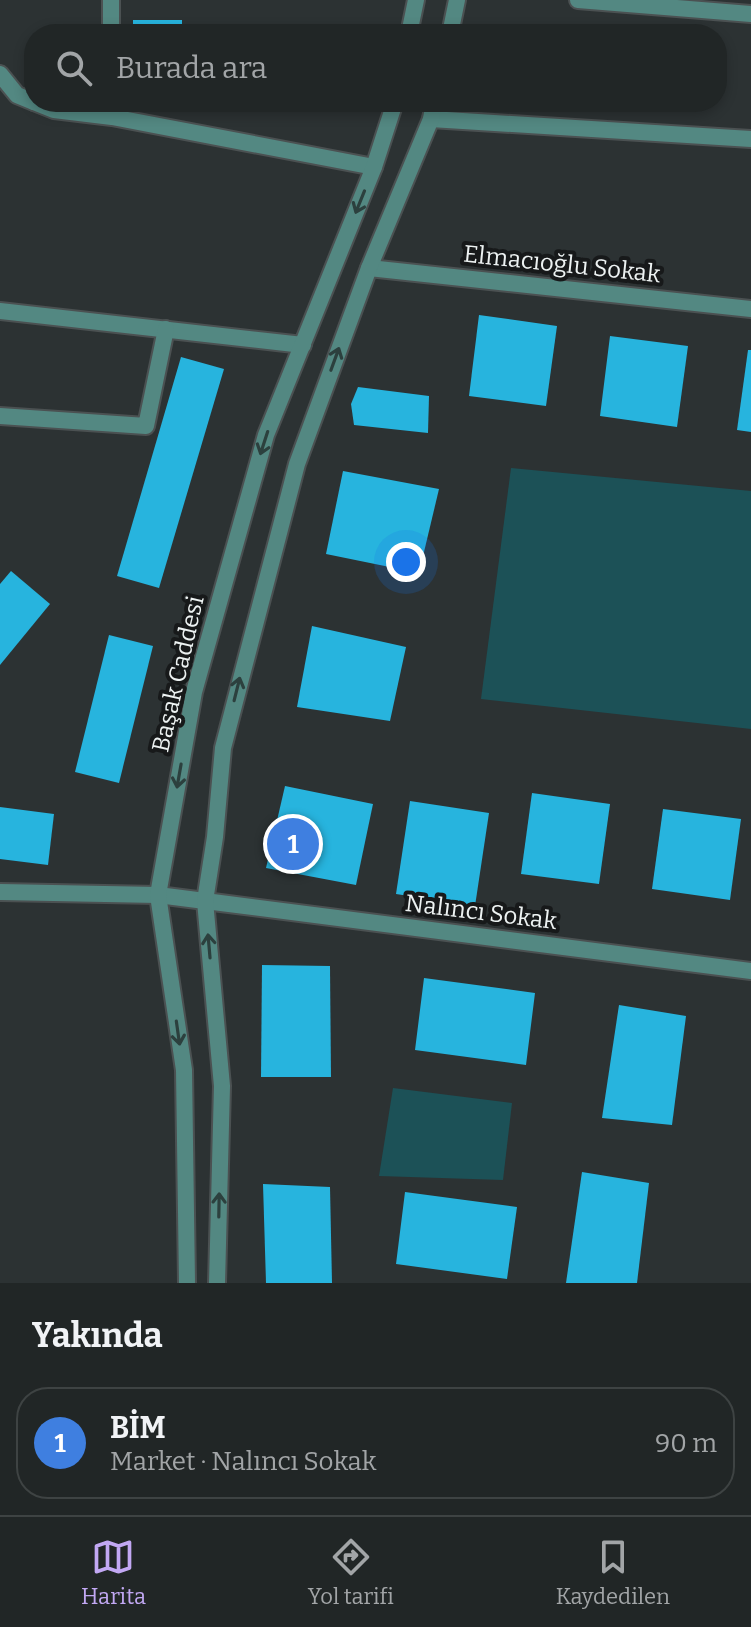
<!DOCTYPE html>
<html lang="tr">
<head>
<meta charset="utf-8">
<style>
  :root { --surface:#212626; --page:#292e2e; --text:#f1f3f6; --muted:#a2a5a7; --line:#3e4343; --accent:#c2a8f3 }
  body { margin:0; font-family:Bitter,serif; background:var(--page); color:var(--text) }
  .you { position:absolute; left:406px; top:562px; width:28px; height:28px; margin:-20px; border:6px solid #fff; border-radius:50%; background:#1a73e8; box-shadow:0 0 0 12px #1a73e833 }
  .badge { display:grid; place-items:center; width:52px; height:52px; border-radius:50%; background:var(--accent); color:#fff; font-size:26px; font-weight:700 }
  .pin { position:absolute; translate:-50% -50%; border:4px solid #fff; box-shadow:0 2px 8px #0006 }
  .list { margin:0; padding:0; list-style:none }
  h2 { display:flex; justify-content:space-between; align-items:center; height:104px; margin:0; padding:0 32px; font-size:34px }
  h2 small { font-size:26px; font-weight:400; color:var(--muted) }
  .list li { display:grid; grid-template-columns:52px 1fr auto; gap:24px; align-items:center; box-sizing:border-box; height:112px; margin:0 16px 16px; padding:0 16px; border:2px solid var(--line); border-radius:32px }
  .list b { display:block; font-size:30px; white-space:nowrap }
  .list p { margin:0; font-size:26px; white-space:nowrap; color:var(--muted) }
  .list em { font-size:26px; font-style:normal; color:var(--muted) }
  .icon { flex:none; width:44px; height:44px; fill:none; stroke:currentColor; stroke-width:2; stroke-linecap:round; stroke-linejoin:round }
  .map { position:relative; flex:none; width:751px; height:1283px; overflow:hidden }
  .search { position:absolute; background:var(--surface); box-shadow:0 4px 12px #0003; left:24px; right:24px; top:24px; height:88px; display:flex; align-items:center; gap:20px; box-sizing:border-box; padding:0 28px; border-radius:32px; color:var(--muted); font-size:30px }
  .sheet { height:232px; background:var(--surface) }
  nav { display:flex; justify-content:space-around; align-items:center; box-sizing:border-box; height:112px; border-top:2px solid var(--line); background:var(--surface); font-size:22px; color:var(--muted) }
  nav a { display:grid; justify-items:center; gap:4px }
  nav .on { color:var(--accent) }
  .map>svg:first-child { display:block }
</style>
</head>
<body>
<div class="map">
<svg width="751" height="1283" viewBox="0 0 751 1283">
  <rect width="100%" height="100%" fill="#2c3233"/>
  <g fill="#1c5157">
    <polygon points="511,468 751,491 751,729 481,699"/>
    <polygon points="393,1088 512,1103 503,1180 379,1176"/>
  </g>
  <g fill="#27b4de">
    <rect x="133" y="20" width="49" height="14"/>
    <polygon points="479,315 557,326 546,406 469,396"/>
    <polygon points="610,336 688,346 677,427 600,416"/>
    <polygon points="748,350 751,350 751,432 737,430"/>
    <polygon points="181,357 224,369 159,588 117,576"/>
    <polygon points="358,387 429,396 428,433 354,425 351,404"/>
    <polygon points="343,471 439,489 419,573 326,554"/>
    <polygon points="11,571 50,604 0,665 0,584"/>
    <polygon points="312,626 406,647 390,721 297,707"/>
    <polygon points="109,635 153,646 119,783 75,772"/>
    <polygon points="285,786 373,804 356,885 266,868"/>
    <polygon points="532,793 610,804 599,884 521,874"/>
    <polygon points="410,801 489,813 475,906 396,894"/>
    <polygon points="0,807 54,814 48,865 0,859"/>
    <polygon points="663,809 741,819 730,900 652,889"/>
    <polygon points="262,965 330,966 331,1077 261,1077"/>
    <polygon points="424,978 535,993 526,1065 415,1050"/>
    <polygon points="619,1005 686,1016 672,1125 602,1118"/>
    <polygon points="582,1172 649,1183 637,1283 566,1283"/>
    <polygon points="263,1184 330,1187 332,1283 266,1283"/>
    <polygon points="405,1192 517,1207 507,1279 396,1264"/>
  </g>
  <g fill="none" stroke-linecap="round" stroke-linejoin="round">
    <defs>
      <g id="minor">
        <polyline points="111,0 111,34"/>
        <polyline points="578,0 751,14"/>
        <polyline points="0,74 17,95 34,102"/>
        <polyline points="34,102 54,110 112,117 374,167"/>
        <polyline points="431,119 751,139"/>
        <polyline points="369,268 751,309"/>
        <polyline points="0,311 303,345"/>
        <polyline points="0,416 146,426 166,329"/>
        <polyline points="205,901 751,971"/>
      </g>
      <g id="tertiary">
        <polyline points="409,34 416,0"/>
        <polyline points="450,34 457,0"/>
        <polyline points="0,892 158,895 205,901"/>
        <polyline points="187,1283 184,1070 158,895 194,692 266,435 374,167 395,102"/>
        <polyline points="217,1283 222,1086 205,901 215,837 223,748 297,464 369,268 431,119 434,102"/>
      </g>
    </defs>
    <use href="#minor" stroke="#4b5152" stroke-width="20"/>
    <use href="#tertiary" stroke="#4b5152" stroke-width="20"/>
    <use href="#minor" stroke="#538882" stroke-width="16"/>
    <use href="#tertiary" stroke="#538882" stroke-width="16"/>
  </g>
  <defs><path id="oneway-shaft" d="M-6 0H5M1.5-3L5.5 0L1.5 3" fill="none" stroke-width="1.6" stroke-linecap="round" stroke-linejoin="round" transform="scale(2)"/></defs>
  <g stroke="#2c403e">
    <use href="#oneway-shaft" transform="translate(360 202) rotate(112)"/>
    <use href="#oneway-shaft" transform="translate(335 359) rotate(-70)"/>
    <use href="#oneway-shaft" transform="translate(264 443) rotate(108)"/>
    <use href="#oneway-shaft" transform="translate(237 689) rotate(-76)"/>
    <use href="#oneway-shaft" transform="translate(179 776) rotate(100)"/>
    <use href="#oneway-shaft" transform="translate(209 946) rotate(-95)"/>
    <use href="#oneway-shaft" transform="translate(178 1033) rotate(82)"/>
    <use href="#oneway-shaft" transform="translate(219 1205) rotate(-89)"/>
  </g>
  <g text-anchor="middle" stroke-width="8" stroke-linejoin="round" paint-order="stroke">
    <g font-size="24" fill="#edf2f2" stroke="#17191a">
      <text transform="translate(562 264) rotate(6)" y="8">Elmacıoğlu Sokak</text>
      <text transform="translate(178 674) rotate(-77)" y="8">Başak Caddesi</text>
      <text transform="translate(481 912) rotate(7)" y="8">Nalıncı Sokak</text>
    </g>
  </g>
</svg>
<div class="you"></div>
<div class="pin badge" style="left:293px;top:844px;background:#3f7fe0">1</div>
<div class="search"><svg class="icon" aria-label="search" viewBox="0 0 24 24"><circle cx="10" cy="10" r="6"/><path d="M15 15l6 6"/></svg>Burada ara</div>
</div>
<section class="sheet">
<h2>Yakında<small></small></h2>
<ul class="list">
<li><span class="badge" style="background:#3f7fe0">1</span><div><b>BİM</b><p>Market · Nalıncı Sokak</p></div><em>90 m</em></li>
</ul>
</section>
<nav>
<a class="on"><svg class="icon" aria-label="map" viewBox="0 0 24 24"><path d="M3 6l6-2 6 2 6-2v14l-6 2-6-2-6 2zM9 4v14M15 6v14"/></svg>Harita</a>
<a><svg class="icon" aria-label="directions" viewBox="0 0 24 24"><path d="M12 3l9 9-9 9-9-9zM9 14v-3h6M13 9l2 2-2 2"/></svg>Yol tarifi</a>
<a><svg class="icon" aria-label="saved" viewBox="0 0 24 24"><path d="M7 4h10v16l-5-4-5 4z"/></svg>Kaydedilen</a>
</nav>
</body>
</html>
